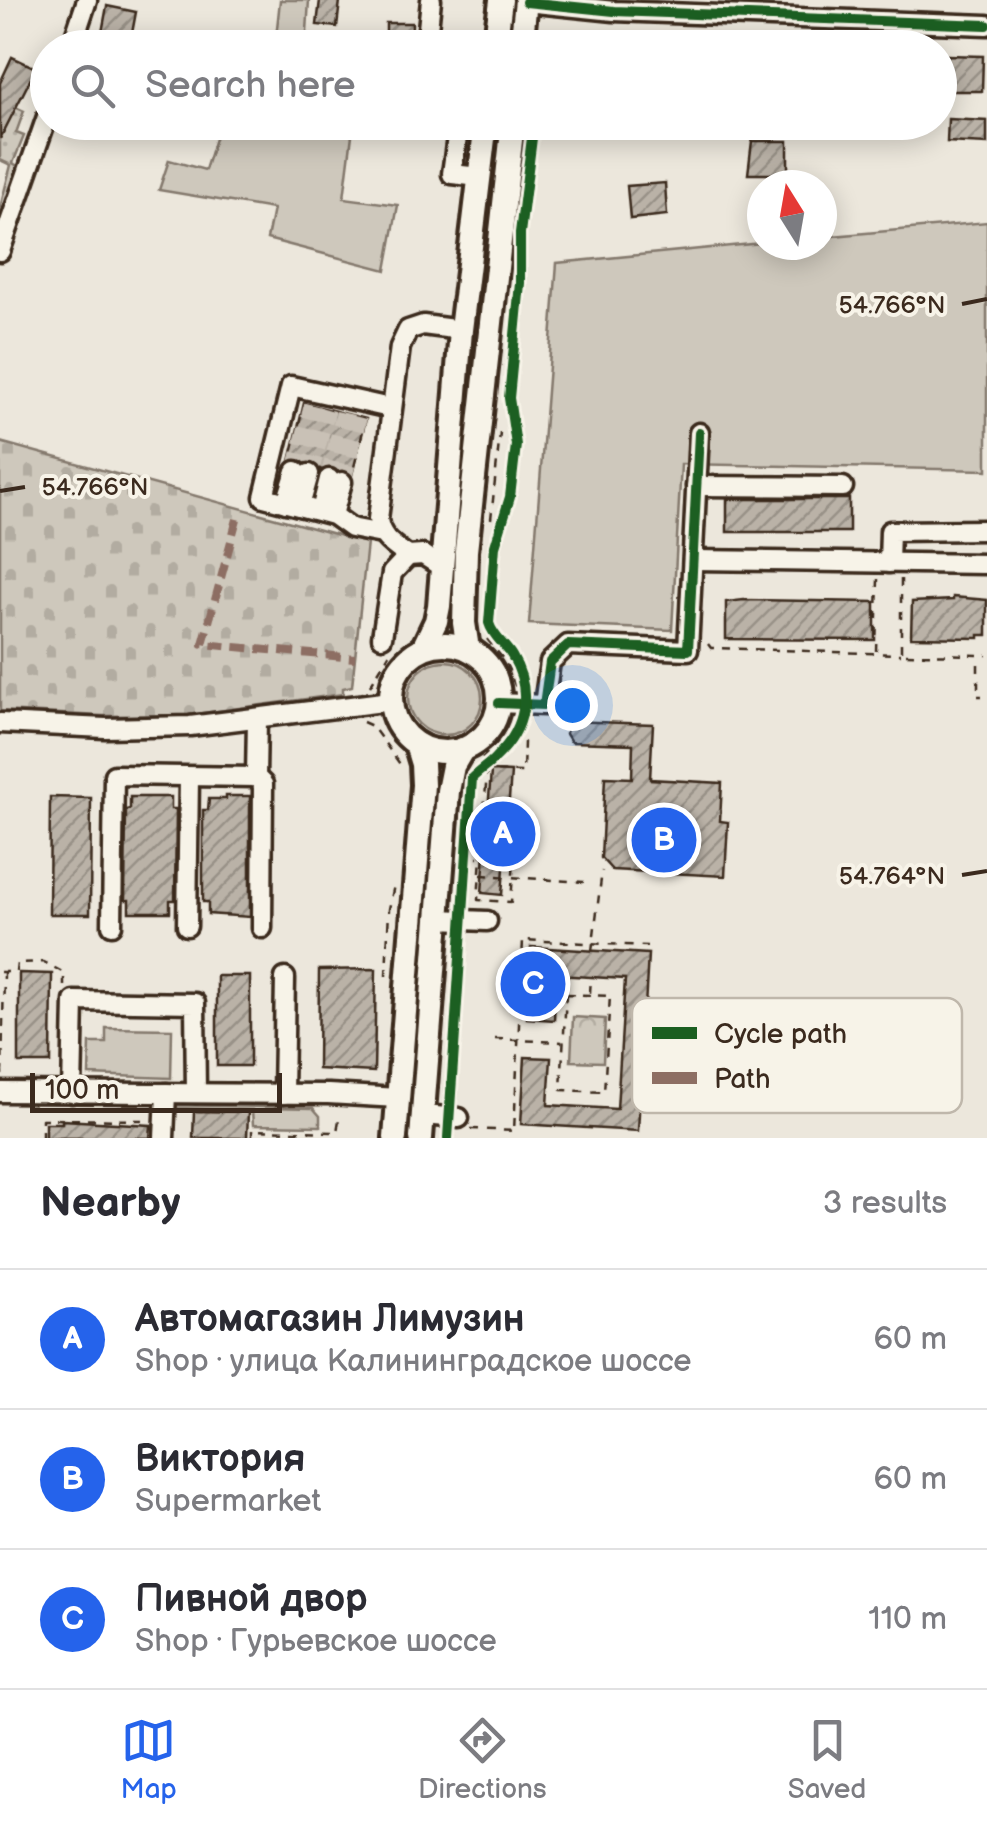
<!DOCTYPE html>
<html lang="en">
<head>
<meta charset="utf-8">
<style>
  :root { --surface:#fff; --page:#f7f7f7; --text:#2b2b33; --muted:#7c7c81; --line:#e1e1e2; --accent:#2563eb }
  body { margin:0; font-family:"Balsamiq Sans",sans-serif; background:var(--page); color:var(--text) }
  .compass { position:absolute; left:747px; top:170px; width:90px; height:90px; border-radius:50%; background:var(--surface); box-shadow:0 5px 25px #0003; rotate:349deg }
  .scale { position:absolute; left:30px; bottom:25px; width:252px; box-sizing:border-box; padding-left:10px; border:5px solid #3b2a1e; border-top:0; font-size:28px; line-height:35px; white-space:nowrap; color:#3b2a1e; -webkit-text-stroke:8px #f7f3e8; paint-order:stroke }
  .you { position:absolute; left:572px; top:705px; width:35px; height:35px; margin:-25px; border:8px solid #fff; border-radius:50%; background:#1a73e8; box-shadow:0 0 0 15px #1a73e833 }
  .badge { display:grid; place-items:center; width:65px; height:65px; border-radius:50%; background:var(--accent); color:#fff; font-size:32px; font-weight:700 }
  .pin { position:absolute; translate:-50% -50%; border:5px solid #fff; box-shadow:0 2px 10px #0006 }
  .list { margin:0; padding:0; list-style:none }
  h2 { display:flex; justify-content:space-between; align-items:center; height:130px; margin:0; padding:0 40px; font-size:42px }
  h2 small { font-size:32px; font-weight:400; color:var(--muted) }
  .list li { display:grid; grid-template-columns:65px 1fr auto; gap:30px; align-items:center; box-sizing:border-box; height:140px; padding:0 40px; border-top:2px solid var(--line) }
  .list b { display:block; font-size:38px; white-space:nowrap }
  .list p { margin:0; font-size:32px; white-space:nowrap; color:var(--muted) }
  .list em { font-size:32px; font-style:normal; color:var(--muted) }
  .icon { flex:none; width:55px; height:55px; fill:none; stroke:currentColor; stroke-width:2; stroke-linecap:round; stroke-linejoin:round }
  .map { position:relative; flex:none; width:987px; height:1138px; overflow:hidden }
  .search { position:absolute; background:var(--surface); box-shadow:0 5px 25px #0003; left:30px; right:30px; top:30px; height:110px; display:flex; align-items:center; gap:25px; box-sizing:border-box; padding:0 35px; border-radius:55px; color:var(--muted); font-size:38px }
  .sheet { height:550px; background:var(--surface) }
  nav { display:flex; justify-content:space-around; align-items:center; box-sizing:border-box; height:140px; border-top:2px solid var(--line); background:var(--surface); font-size:28px; color:var(--muted) }
  nav a { display:grid; justify-items:center; gap:5px }
  nav .on { color:var(--accent) }
  .map>svg:first-child { display:block }
</style>
</head>
<body>
<div class="map">
<svg width="987" height="1138" viewBox="0 0 987 1138">
  <defs>
    <pattern id="forest-crowns" width="20" height="18" patternUnits="userSpaceOnUse" patternTransform="scale(2.5)"><rect width="20" height="18" fill="#cec8bc"/><path d="M2 6a3 3 0 1 1 6 0M12 15a3 3 0 1 1 6 0" fill="none" stroke="#b2aca1"/></pattern>
    <pattern id="cemetery-stones" width="16" height="16" patternUnits="userSpaceOnUse" patternTransform="scale(2.5)"><rect width="16" height="16" fill="#cec8bc"/><path d="M2 7V4a2 2 0 0 1 4 0v3zM10 15v-3a2 2 0 0 1 4 0v3z" fill="#b2aca1"/></pattern>
    <pattern id="garden-dots" width="8" height="8" patternUnits="userSpaceOnUse" patternTransform="scale(2.5)"><rect width="8" height="8" fill="#cec8bc"/><path d="M2 2h.1M6 6h.1" fill="none" stroke="#b2aca1" stroke-width="1.8" stroke-linecap="round"/></pattern>
    <pattern id="building-hatch" width="6" height="6" patternUnits="userSpaceOnUse" patternTransform="scale(2.5)"><rect width="6" height="6" fill="#bab2a7"/><path d="M-1 1l2-2M0 6l6-6M5 7l2-2" fill="none" stroke="#989187"/></pattern>
  </defs>
  <rect width="100%" height="100%" fill="#ece7dc"/>
  <filter id="ink" filterUnits="userSpaceOnUse"><feTurbulence type="fractalNoise" baseFrequency=".01" numOctaves="2"/><feDisplacementMap in="SourceGraphic" scale="20" xChannelSelector="R" yChannelSelector="G"/><feConvolveMatrix kernelMatrix="1 2 1 2 8 2 1 2 1" color-interpolation-filters="sRGB"/></filter>
  <g filter="url(#ink)">
    <g fill="#cec8bc" stroke="#84796d" stroke-width="2.5">
      <polygon points="280,0 309,0 306,47 275,47"/>
      <polygon points="220,123 306,123 307,130 352,135 344,198 398,205 386,270 267,239 273,209 159,190 169,160 205,170"/>
      <polygon points="987,222 987,470 681,464 672,630 529,624 557,263 762,243 822,245 822,237"/>
      <circle cx="445" cy="698" r="37"/>
      <polygon points="106,1028 172,1029 171,1078 89,1075 90,1043 106,1043"/>
      <polygon points="176,1105 313,1108 320,1116 320,1126 253,1125 252,1110 176,1108"/>
    </g>
    <polygon fill="url(#forest-crowns)" stroke="#84796d" stroke-width="2.5" points="573,1017 605,1019 603,1062 571,1061"/>
    <polygon fill="url(#cemetery-stones)" stroke="#84796d" stroke-width="2.5" points="0,442 367,543 352,686 343,688 343,694 188,715 103,716 0,711"/>
    <polygon fill="url(#garden-dots)" stroke="#84796d" stroke-width="2.5" points="0,100 24,111 16,133 24,136 13,163 19,167 0,224 0,208 11,165 0,160"/>
    <g fill="url(#building-hatch)" stroke="#3b2a1e" stroke-width="2.5">
      <polygon points="320,0 340,1 337,27 317,25"/>
      <polygon points="107,6 136,12 130,44 101,38"/>
      <polygon points="386,23 412,23 411,48 386,48"/>
      <polygon points="946,55 983,56 982,91 945,91"/>
      <polygon points="12,57 36,68 0,139 0,83"/>
      <polygon points="948,119 987,121 987,144 947,142"/>
      <polygon points="752,141 788,141 788,174 748,174"/>
      <polygon points="665,183 667,215 630,219 627,186"/>
      <polygon points="304,403 366,419 352,475 331,467 321,470 313,462 299,459 290,461"/>
      <rect x="727" y="499" width="122" height="33"/>
      <polygon points="953,597 987,600 987,635 979,635 979,638 911,637 912,602 953,600"/>
      <polygon points="744,600 875,602 875,640 726,639 726,602"/>
      <polygon points="567,721 653,724 650,779 722,783 720,821 728,822 725,876 612,870 601,858 605,777 632,778 633,744 571,742 566,734"/>
      <polygon points="491,771 511,772 502,895 482,893"/>
      <polygon points="226,796 250,796 250,917 208,914 208,902 203,902 203,810 208,810 209,799 226,799"/>
      <polygon points="50,797 91,798 90,914 49,914"/>
      <polygon points="130,797 171,797 171,809 176,809 175,900 170,900 170,912 129,912 129,900 125,900 126,810 130,809"/>
      <polygon points="531,947 648,954 638,1131 521,1124 525,1057 551,1058 548,1105 617,1109 625,979 556,975 554,1020 527,1018"/>
      <polygon points="376,969 374,1072 318,1069 319,970"/>
      <polygon points="19,973 52,974 51,1063 19,1063"/>
      <rect x="217" y="976" width="33" height="90"/>
      <polygon points="194,1111 248,1112 247,1138 193,1138"/>
      <polygon points="62,1120 151,1125 150,1138 45,1138 45,1123 62,1123"/>
    </g>
    <g fill="none" stroke-linecap="round" stroke-linejoin="round">
      <g stroke="#c9c1b6" stroke-width="18" stroke-dasharray="18 9" stroke-linecap="butt">
        <polyline points="296,471 313,405"/>
        <polyline points="309,474 327,409"/>
        <polyline points="329,479 345,413"/>
        <polyline points="342,482 358,417"/>
      </g>
      <defs>
        <g id="minor">
          <polyline points="526,2 614,11 987,25"/>
          <polyline points="71,48 87,0"/>
          <polyline points="426,48 431,0"/>
          <polyline points="459,122 452,174 480,177"/>
          <polyline points="0,251 48,114"/>
          <polyline points="696,486 843,487"/>
          <polyline points="286,503 296,471"/>
          <polyline points="300,506 309,474"/>
          <polyline points="321,511 329,479"/>
          <polyline points="333,515 342,482"/>
          <polyline points="382,534 351,528 333,515 264,497 291,386 390,408"/>
          <polyline points="693,560 987,564"/>
          <polyline points="889,563 890,531 987,530"/>
          <path d="M440,566L423,555L408,556C393,545 380,538 378,519L400,347L408,330L423,325L461,330"/>
          <polyline points="382,637 392,573 408,556"/>
          <polyline points="499,703 544,705 550,662 568,645 688,650 699,433"/>
          <polyline points="0,723 105,728 190,726 391,701"/>
          <polyline points="256,777 263,784 262,928"/>
          <polyline points="438,919 487,921"/>
          <polyline points="112,925 114,775 256,777 257,719"/>
          <polyline points="187,926 189,777"/>
          <polyline points="0,1092 328,1094 398,1098"/>
          <polyline points="72,1093 74,1001 195,1003 196,1093"/>
          <polyline points="283,1094 285,978"/>
          <polyline points="423,1115 459,1118"/>
          <polyline points="164,1138 166,1093"/>
        </g>
        <g id="major">
          <polyline points="495,48 501,0"/>
          <polyline points="521,48 526,0"/>
          <circle cx="445" cy="698" r="54"/>
          <polyline points="424,646 436,621 439,606 461,330 486,122"/>
          <polyline points="468,649 464,623 466,551 513,122"/>
          <polyline points="395,1138 423,785 422,764 416,744"/>
          <polyline points="421,1138 448,791 453,766 463,749"/>
        </g>
      </defs>
      <use href="#minor" stroke="#3b2a1e" stroke-width="25"/>
      <use href="#major" stroke="#3b2a1e" stroke-width="30"/>
      <g stroke="#3b2a1e" stroke-width="2.5" stroke-dasharray="8 8" stroke-linecap="butt">
        <polyline points="491,519 500,433"/>
        <polyline points="901,579 901,654 987,655"/>
        <polyline points="487,639 506,662 516,688"/>
        <polyline points="708,644 711,648 901,654"/>
        <polyline points="876,651 878,579"/>
        <polyline points="978,664 978,696 982,696"/>
        <polyline points="370,686 389,654"/>
        <polyline points="363,722 372,726 400,764"/>
        <polyline points="513,730 524,742 523,772 487,771 478,900 511,902 515,846"/>
        <polyline points="482,759 512,729 514,720"/>
        <polyline points="461,856 478,857"/>
        <polyline points="481,875 584,882"/>
        <polyline points="592,951 602,871"/>
        <polyline points="0,972 16,972 17,963 44,962 64,973 64,986"/>
        <polyline points="386,976 389,909 394,885"/>
        <polyline points="590,993 591,977"/>
        <polygon points="566,994 610,996 604,1092 561,1090"/>
        <polyline points="495,1039 562,1042"/>
        <polyline points="2,1075 4,973"/>
        <polyline points="471,1129 514,1131 523,940 647,946"/>
        <polyline points="42,1138 42,1119 148,1120"/>
        <polyline points="252,1138 252,1130 337,1132 340,1114"/>
      </g>
      <use href="#minor" stroke="#f7f3e8" stroke-width="18"/>
      <use href="#major" stroke="#f7f3e8" stroke-width="22"/>
      <polyline stroke="#8d6e63" stroke-width="8" stroke-dasharray="15 8" stroke-linecap="butt" points="237,519 203,644 355,658"/>
      <defs>
        <g id="cycleway">
          <polyline points="526,2 614,11 987,25"/>
          <polyline points="499,703 544,705 550,662 568,645 688,650 699,433"/>
          <path d="M448,1138L472,778C480,770 489,765 496,757C526,729 533,691 512,656C505,644 493,637 489,623L495,546L510,497L516,445L509,398L520,283V233L534,122"/>
        </g>
      </defs>
      <use href="#cycleway" stroke="#f7f3e8" stroke-width="16"/>
      <use href="#cycleway" stroke="#1b5e20" stroke-width="10"/>
    </g>
  </g>
  <path fill="none" stroke="#3b2a1e" stroke-width="4" d="M962,304L987,299M0,491L25,487M962,875L987,871"/>
  <rect x="632" y="998" width="330" height="115" rx="15" fill="#f7f3e8" stroke="#bfb7ab" stroke-width="2.5"/>
  <rect x="652" y="1027" width="45" height="12" fill="#1b5e20"/>
  <rect x="652" y="1072" width="45" height="12" fill="#8d6e63"/>
  <g font-size="28" fill="#3b2a1e">
    <text x="714" y="1043">Cycle path</text>
    <text x="714" y="1088">Path</text>
  </g>
  <g font-size="25" text-anchor="middle" fill="#3b2a1e" stroke="#f7f3e8" stroke-width="8" stroke-linejoin="round" paint-order="stroke">
    <text x="892" y="313">54.766°N</text>
    <text x="95" y="495">54.766°N</text>
    <text x="892" y="884">54.764°N</text>
  </g>
</svg>
<svg class="compass" viewBox="-18 -18 36 36"><path d="M0-13l5 13h-10z" fill="#e53935"/><path d="M0 13l5-13h-10z" fill="#7c7c81"/></svg>
<div class="scale">100 m</div>
<div class="you"></div>
<div class="pin badge" style="left:503px;top:834px">A</div>
<div class="pin badge" style="left:664px;top:840px">B</div>
<div class="pin badge" style="left:533px;top:984px">C</div>
<div class="search"><svg class="icon" aria-label="search" viewBox="0 0 24 24"><circle cx="10" cy="10" r="6"/><path d="M15 15l6 6"/></svg>Search here</div>
</div>
<section class="sheet">
<h2>Nearby<small>3 results</small></h2>
<ul class="list">
<li><span class="badge">A</span><div><b>Автомагазин Лимузин</b><p>Shop · улица Калининградское шоссе</p></div><em>60 m</em></li>
<li><span class="badge">B</span><div><b>Виктория</b><p>Supermarket</p></div><em>60 m</em></li>
<li><span class="badge">C</span><div><b>Пивной двор</b><p>Shop · Гурьевское шоссе</p></div><em>110 m</em></li>
</ul>
</section>
<nav>
<a class="on"><svg class="icon" aria-label="map" viewBox="0 0 24 24"><path d="M3 6l6-2 6 2 6-2v14l-6 2-6-2-6 2zM9 4v14M15 6v14"/></svg>Map</a>
<a><svg class="icon" aria-label="directions" viewBox="0 0 24 24"><path d="M12 3l9 9-9 9-9-9zM9 14v-3h6M13 9l2 2-2 2"/></svg>Directions</a>
<a><svg class="icon" aria-label="saved" viewBox="0 0 24 24"><path d="M7 4h10v16l-5-4-5 4z"/></svg>Saved</a>
</nav>
</body>
</html>
